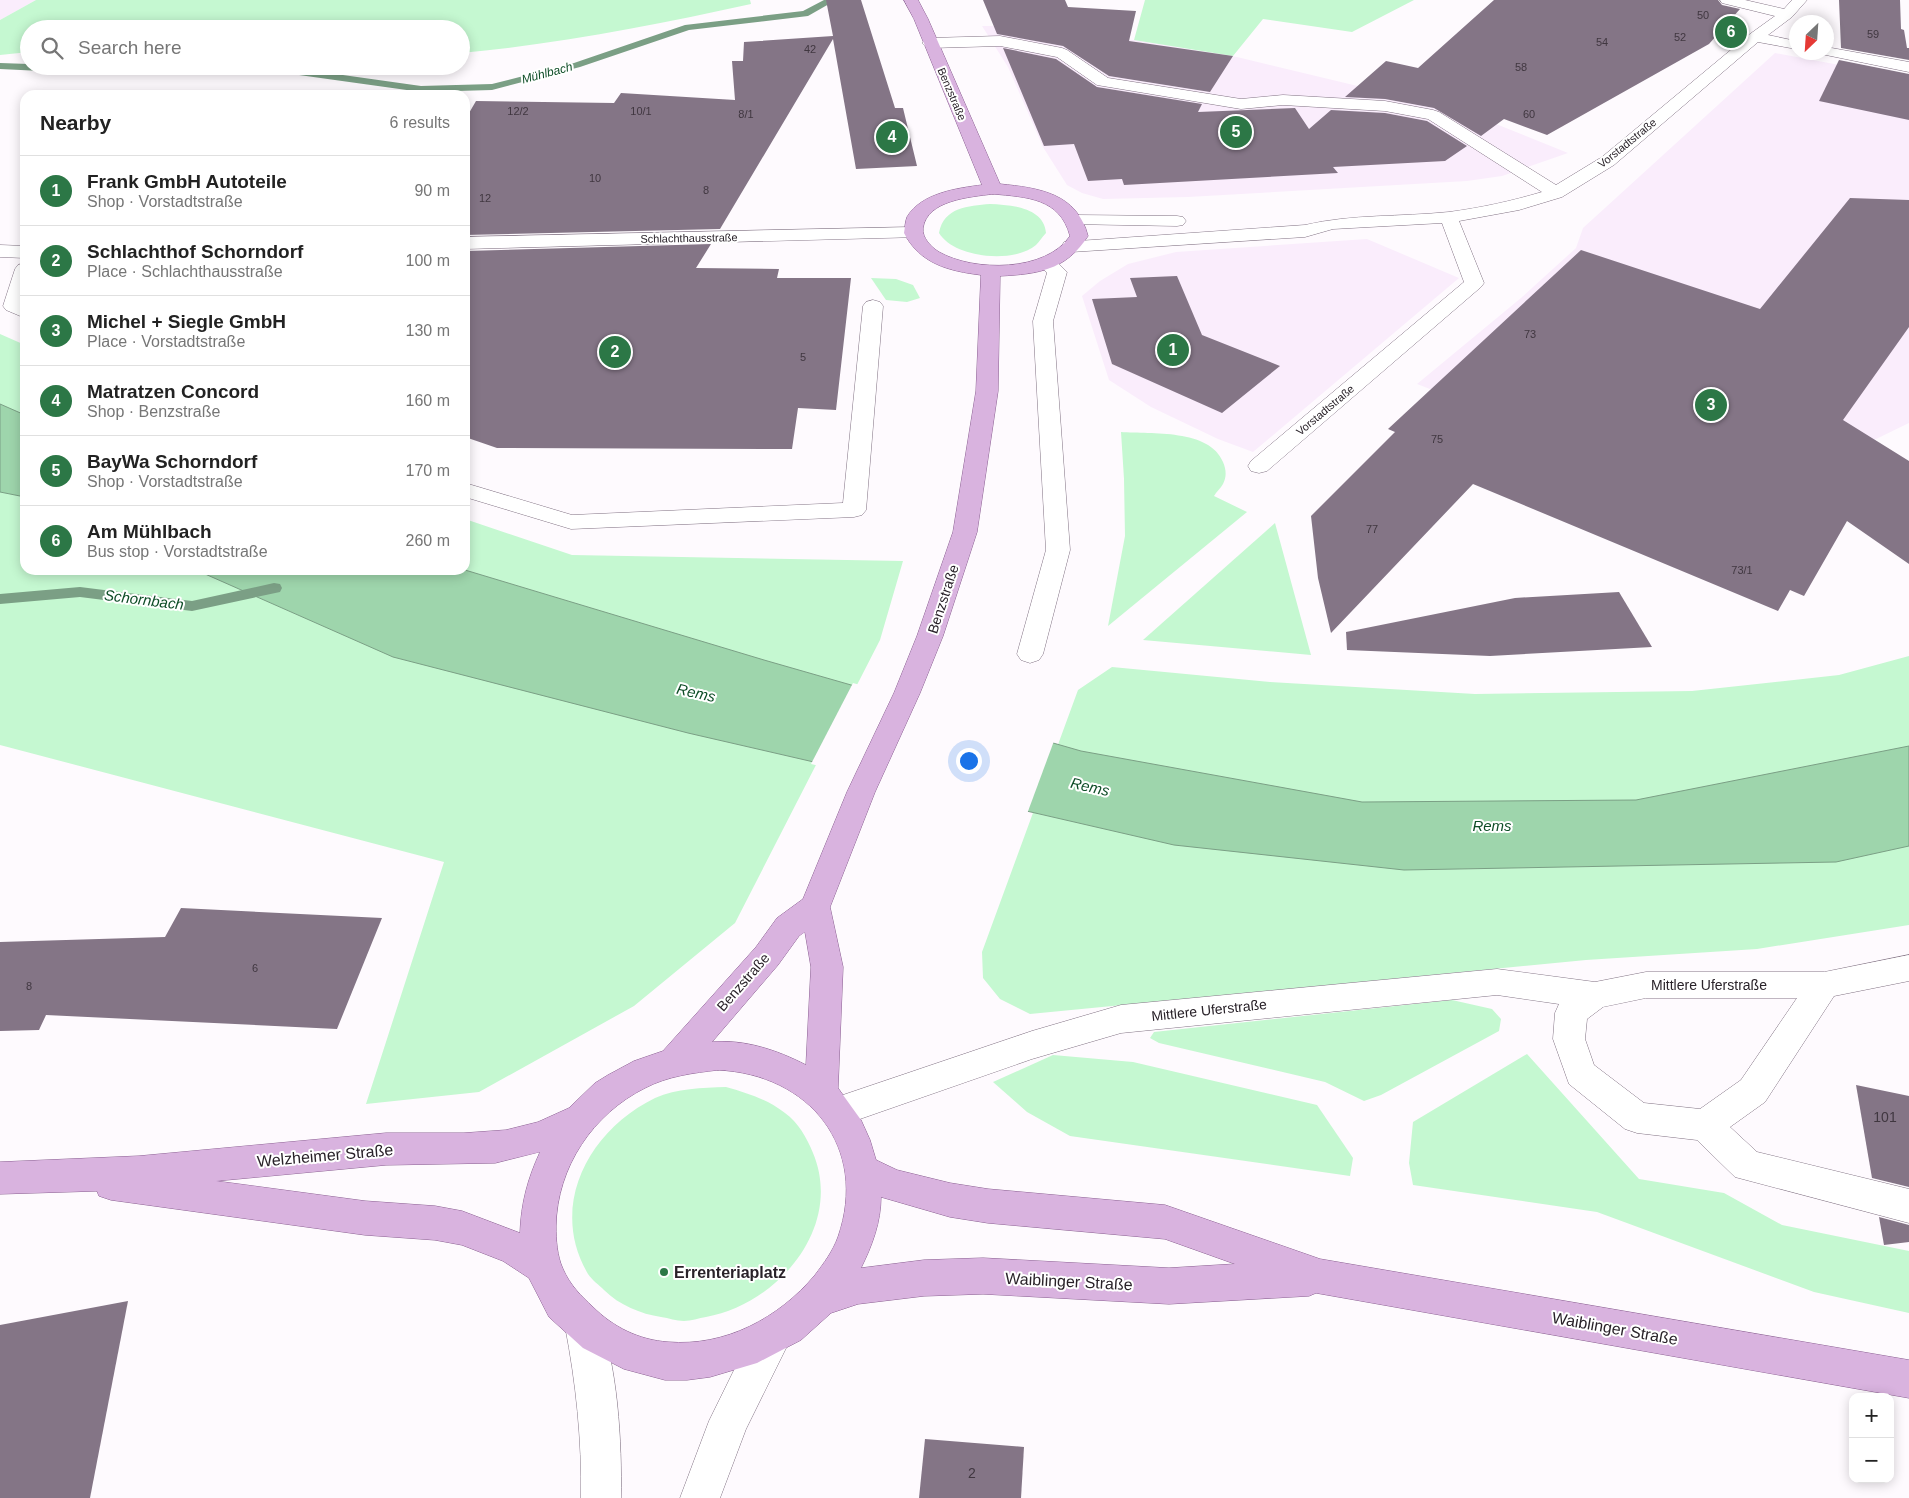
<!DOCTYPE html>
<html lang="en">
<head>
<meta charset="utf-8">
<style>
  :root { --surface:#fff; --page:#f2f2f2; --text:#222; --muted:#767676; --line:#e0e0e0; --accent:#2c7746 }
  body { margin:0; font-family:Helvetica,sans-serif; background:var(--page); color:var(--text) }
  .controls { position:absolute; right:15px; bottom:15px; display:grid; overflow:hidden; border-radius:10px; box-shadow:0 2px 12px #0003 }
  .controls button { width:45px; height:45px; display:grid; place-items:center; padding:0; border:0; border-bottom:1px solid var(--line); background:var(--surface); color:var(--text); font:25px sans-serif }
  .compass { position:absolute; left:1789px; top:15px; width:45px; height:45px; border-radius:50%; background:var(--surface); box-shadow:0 2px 12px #0003; rotate:205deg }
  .you { position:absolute; left:968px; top:760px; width:18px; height:18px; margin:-12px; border:4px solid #fff; border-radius:50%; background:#1a73e8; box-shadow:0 0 0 8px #1a73e833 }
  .badge { display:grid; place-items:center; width:32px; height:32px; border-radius:50%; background:var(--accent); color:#fff; font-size:16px; font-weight:700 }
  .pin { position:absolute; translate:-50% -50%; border:2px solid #fff; box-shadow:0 1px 5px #0006 }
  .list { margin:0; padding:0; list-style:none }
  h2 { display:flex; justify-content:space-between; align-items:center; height:65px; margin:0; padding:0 20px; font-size:21px }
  h2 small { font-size:16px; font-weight:400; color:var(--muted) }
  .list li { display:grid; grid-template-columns:32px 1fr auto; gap:15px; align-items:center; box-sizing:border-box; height:70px; padding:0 20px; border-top:1px solid var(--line) }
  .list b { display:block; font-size:19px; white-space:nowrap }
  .list p { margin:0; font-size:16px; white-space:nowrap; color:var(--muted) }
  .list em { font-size:16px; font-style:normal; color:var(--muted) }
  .icon { flex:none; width:28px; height:28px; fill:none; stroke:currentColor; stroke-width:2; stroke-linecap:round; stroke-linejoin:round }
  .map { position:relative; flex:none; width:1909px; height:1498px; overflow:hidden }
  .search { position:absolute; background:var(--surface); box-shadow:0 2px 12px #0003; left:20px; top:20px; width:450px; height:55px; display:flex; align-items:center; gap:12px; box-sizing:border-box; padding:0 18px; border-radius:28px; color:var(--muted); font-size:19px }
  .panel { position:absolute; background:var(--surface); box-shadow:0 2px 12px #0003; left:20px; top:90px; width:450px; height:485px; border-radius:15px }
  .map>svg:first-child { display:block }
</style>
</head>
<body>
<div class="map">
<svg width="1909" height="1498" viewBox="0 0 1909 1498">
  <rect width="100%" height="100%" fill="#fefafe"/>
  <g fill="#faedfc">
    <polygon points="0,0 36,0 0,20"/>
    <polygon points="982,26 1014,26 1099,38 1134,40 1237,57 1466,112 1568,153 1502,176 1467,181 1188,197 1103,199 1082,193 1067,185 1043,147 1008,67"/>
    <polygon points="1775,53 1909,78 1909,423 1876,439 1762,480 1682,486 1417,384 1521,298 1576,248 1583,228"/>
    <polygon points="1367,239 1459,278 1253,452 1218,439 1151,407 1109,380 1082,296 1100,281 1128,264 1176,252"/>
  </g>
  <g fill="#c5f8d1">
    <path d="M36,0H750L751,4C655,25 559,44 461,53V29H29V52L0,55V20Z"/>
    <polygon points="1145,0 1414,0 1352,32 1263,19 1233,56 1134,40"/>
    <path d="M990,204C1011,205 1044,207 1046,233C1042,237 1039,242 1036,245C1014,264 954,258 939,233C944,207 968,206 990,204Z"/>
    <polygon points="871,278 896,279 913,285 920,298 907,302 886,300"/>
    <polygon points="0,334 25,345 25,570 465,570 465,519 572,555 903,561 880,640 735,923 634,1006 479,1092 366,1104 444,862 0,745"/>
    <path d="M1121,432C1151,434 1210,429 1223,462C1226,469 1227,476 1223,484C1221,488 1216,492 1214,496L1247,512L1108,626L1125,536L1124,479Z"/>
    <polygon points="1275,523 1311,655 1143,640"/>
    <polygon points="1909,656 1909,925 1757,949 1586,960 1030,1014 1000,999 983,978 982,952 1078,690 1112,667 1270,682 1475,694 1692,691 1839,675"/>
    <polygon points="1452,1000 1492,1009 1501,1019 1499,1031 1381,1095 1364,1101 1325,1082 1159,1043 1150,1038 1154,1032"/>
    <polygon points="1527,1054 1639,1179 1724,1193 1782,1225 1909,1251 1909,1313 1814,1292 1597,1212 1413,1185 1409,1163 1413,1122"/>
    <polygon points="1053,1055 1133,1062 1317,1105 1353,1158 1350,1176 1070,1136 1027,1112 993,1082"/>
    <path d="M726,1087C747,1093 767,1099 785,1113C798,1122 807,1138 813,1153C844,1227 778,1304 706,1317C699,1318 691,1321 684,1321C676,1321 669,1318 661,1317C641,1314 619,1305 604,1290C599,1285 592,1280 588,1274C548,1206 589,1130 655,1098C677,1088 702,1088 726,1087Z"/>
  </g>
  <g fill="#9ed5ac" stroke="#7b9f85">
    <polygon points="0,404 25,415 25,497 0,492"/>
    <polygon points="196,570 465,570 764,660 1081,751 1362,802 1636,800 1909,746 1909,846 1836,862 1404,870 1174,845 688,733 393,657"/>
  </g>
  <polygon fill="#fefafe" points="853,683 1054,741 1027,814 811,764"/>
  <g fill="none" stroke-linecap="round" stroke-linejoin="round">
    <g fill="#7b9f85" fill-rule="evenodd">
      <polygon points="824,0 836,0 808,16 689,30 580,67 492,90 421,92 256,69 251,66 279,66 421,86 492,84 574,63 685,25 803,11"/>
      <polygon points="0,63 29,64 29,66 139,66 134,69 62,72 0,69"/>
      <polygon points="274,583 280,584 282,588 280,592 192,611 80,597 0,604 0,594 80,587 192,601"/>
    </g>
  </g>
  <g fill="#847586">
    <polygon points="826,0 861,0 895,108 903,108 917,166 856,169 833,39 720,229 465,235 465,120 476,101 614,103 621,93 735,100 732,61 743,61 744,42 833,36"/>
    <polygon points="983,0 1065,0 1068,7 1136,11 1129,41 1233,56 1210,92 1109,76 1063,46 997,34"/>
    <polygon points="1494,0 1718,0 1722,5 1740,9 1709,44 1547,135 1504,119 1481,136 1434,108 1385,99 1345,97 1386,61 1418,68"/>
    <polygon points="1839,0 1900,0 1901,29 1904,30 1907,48 1909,48 1909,60 1841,48"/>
    <polygon points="1003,48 1056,59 1097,87 1202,104 1198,112 1295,108 1309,129 1331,110 1385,113 1427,121 1467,146 1445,161 1333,167 1338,173 1124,185 1122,179 1088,181 1074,144 1044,146"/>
    <polygon points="1839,60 1909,74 1909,120 1819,101"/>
    <polygon points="1850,198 1909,200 1909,327 1843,420 1909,461 1909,564 1847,521 1804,596 1790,590 1778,611 1473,484 1331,633 1318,578 1311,516 1395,432 1388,429 1581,250 1760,309"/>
    <polygon points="711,244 696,268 779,269 777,278 851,278 836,410 798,408 792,449 497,448 465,437 465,251"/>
    <polygon points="1177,276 1202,335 1280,366 1222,413 1112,364 1092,299 1137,297 1130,278"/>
    <polygon points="1619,592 1652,647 1490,656 1347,650 1346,632 1515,598"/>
    <polygon points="181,908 382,918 337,1029 46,1015 39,1030 0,1031 0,942 165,937"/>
    <polygon points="1856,1085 1909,1096 1909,1187 1872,1178"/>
    <polygon points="1879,1217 1909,1225 1909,1242 1884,1245"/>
    <polygon points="128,1301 90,1498 0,1498 0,1325"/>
    <polygon points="925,1439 1024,1447 1021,1498 919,1498"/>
  </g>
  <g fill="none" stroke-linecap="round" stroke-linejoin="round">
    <defs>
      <g id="minor">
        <path d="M1720,0H1745L1784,9L1792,0H1807L1792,17L1768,35L1796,41V49L1758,42L1614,165L1562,197L1519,210L1459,221L1484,283L1481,287L1267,471L1259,473L1251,471L1248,466L1251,461L1464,282L1442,223L1333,229L1305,237L1071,252L1064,250L1062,246L1064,242L1305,225C1352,214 1401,217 1449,212C1480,208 1512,201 1542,192L1428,119L1385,111L1283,105L1241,109L1097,85L1057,57L1000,46L930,48L925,46L922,43L925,40L930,38L1000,36L1062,48L1067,50L1108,78L1241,99L1283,95L1385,101L1433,110L1439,112L1556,185L1602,157L1750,34L1775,16L1722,3Z"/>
        <polygon points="1826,47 1909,62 1909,72 1821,54 1819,52 1826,52"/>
        <polygon points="1075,215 1177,216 1183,217 1186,221 1183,225 1177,226 1069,224 1066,220 1069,216"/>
        <polygon points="913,227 920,229 922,233 920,237 465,249 465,237"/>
        <polygon points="0,245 25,246 25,258 0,257"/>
        <polygon points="1047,257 1054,259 1067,272 1053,321 1070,550 1043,654 1039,660 1030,663 1021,660 1017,654 1046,550 1033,321 1047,273 1038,263 1040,259"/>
        <polygon points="25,263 25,318 6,310 3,306 15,269 18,265"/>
        <polygon points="873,300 880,302 883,306 866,510 862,515 854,517 571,529 465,497 465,483 572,515 843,503 863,306 866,302"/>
        <path d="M1909,955V981L1834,996L1765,1102L1730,1127L1757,1152L1909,1189V1223L1735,1177L1697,1140L1637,1133L1625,1129L1569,1084L1553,1039L1555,1013L1559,1004L1497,995L1121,1033L1032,1059L837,1127L825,1123L820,1112L825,1101L837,1097L1032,1031L1121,1005L1497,969L1595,982L1646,972H1824ZM1646,998H1797L1741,1080L1700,1109L1644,1103L1594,1065L1585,1039L1587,1019L1603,1007Z"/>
        <path d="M584,1307L597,1313C618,1363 622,1444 621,1498H581C582,1440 576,1383 565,1326L571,1313Z"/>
        <polygon points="773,1317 786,1323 792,1336 746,1429 720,1498 680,1498 709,1421 738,1362 760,1323"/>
      </g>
      <path id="major" d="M904,0H918L928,19L1000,184C1039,188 1077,193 1088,236C1066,270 1039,274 1000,276L998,391L977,532L943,636L920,693L875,792L830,907L843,967L838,1088L861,1120L870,1140L876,1160L897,1170L950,1183L988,1189L1165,1205L1320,1259L1909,1360V1398L1316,1293L1309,1296L1169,1304L983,1294L924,1296L858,1304L831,1313L801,1340L757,1363L710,1377L687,1380H665L624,1369L583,1348L549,1317L529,1278L503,1261L462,1245L435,1240L365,1235L111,1200L99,1196L97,1191L0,1194V1162L139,1156L386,1133H464L506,1130L538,1122L569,1108L595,1083L608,1075L634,1061L663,1051L756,947L777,918L803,899L847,792L894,693L917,636L953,532L976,391L981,275C949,271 920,264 904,233C905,228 905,222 907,217C921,193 958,188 982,185L914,19ZM993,194C1027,197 1060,198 1070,236C1046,272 974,272 939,252C931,247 922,238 923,228C927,200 970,197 993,194ZM805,932L811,967L806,1065C777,1050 744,1039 712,1042L778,965L799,936ZM718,1070C810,1074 869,1148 838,1237C833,1251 824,1263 815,1275C779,1318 725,1347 668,1342C639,1340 613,1327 593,1307C581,1296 570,1285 563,1269C557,1256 556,1240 556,1226C557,1167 593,1114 645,1088C668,1076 693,1073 718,1070ZM540,1152C528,1178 521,1203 520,1233L462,1211L435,1206L365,1201L216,1181L386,1165L495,1163ZM881,1197L950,1217L988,1223L1165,1239L1235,1264L1169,1268L983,1258L924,1260L861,1268C872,1246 881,1222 881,1197Z"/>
    </defs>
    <use href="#minor" stroke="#817283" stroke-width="1"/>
    <use href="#major" stroke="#8b6092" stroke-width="1"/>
    <use href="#minor" fill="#fff" fill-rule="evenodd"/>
    <use href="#major" fill="#d9b3df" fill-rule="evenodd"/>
  </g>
  <circle fill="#2c7746" stroke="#fff" stroke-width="2" cx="664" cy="1272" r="5"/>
  <g text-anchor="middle" stroke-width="4" stroke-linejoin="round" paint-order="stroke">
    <g font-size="11" fill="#403740">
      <text x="1703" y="19">50</text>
      <text x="1873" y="38">59</text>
      <text x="1680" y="41">52</text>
      <text x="1602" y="46">54</text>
      <text x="810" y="53">42</text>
      <text x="1521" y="71">58</text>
      <text x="518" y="115">12/2</text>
      <text x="641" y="115">10/1</text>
      <text x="746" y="118">8/1</text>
      <text x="1529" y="118">60</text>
      <text x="595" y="182">10</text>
      <text x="706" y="194">8</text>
      <text x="485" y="202">12</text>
      <text x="1530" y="338">73</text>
      <text x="803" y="361">5</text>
      <text x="1437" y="443">75</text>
      <text x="1372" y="533">77</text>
      <text x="1742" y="574">73/1</text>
      <text x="255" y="972">6</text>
      <text x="29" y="990">8</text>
    </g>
    <g font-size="11" fill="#292229" stroke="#fff">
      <text transform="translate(952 94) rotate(67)" y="4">Benzstraße</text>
      <text transform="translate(1627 143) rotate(-39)" y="4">Vorstadtstraße</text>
      <text transform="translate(689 238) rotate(-1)" y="4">Schlachthausstraße</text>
      <text transform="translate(1325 410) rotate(-40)" y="4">Vorstadtstraße</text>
    </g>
    <g font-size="12" font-style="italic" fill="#0e4d27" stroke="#fff">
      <text transform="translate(547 73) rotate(-15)" y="4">Mühlbach</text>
    </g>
    <g font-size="14" fill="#292229" stroke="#fff">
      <text transform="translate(943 599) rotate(-72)" y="5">Benzstraße</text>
      <text transform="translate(743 982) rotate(-49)" y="5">Benzstraße</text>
      <text x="1709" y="990">Mittlere Uferstraße</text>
      <text transform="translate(1209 1010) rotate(-6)" y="5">Mittlere Uferstraße</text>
    </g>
    <g font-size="14" fill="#403740">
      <text x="1885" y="1122">101</text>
      <text x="972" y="1478">2</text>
    </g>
    <g font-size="15" font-style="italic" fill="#0e4d27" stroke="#fff">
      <text transform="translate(144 600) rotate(7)" y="5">Schornbach</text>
      <text transform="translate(696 693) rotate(13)" y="5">Rems</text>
      <text transform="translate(1090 787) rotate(13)" y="5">Rems</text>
      <text x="1492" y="831">Rems</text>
    </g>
    <g font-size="16" fill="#292229" stroke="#fff">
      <text transform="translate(325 1155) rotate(-5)" y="6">Welzheimer Straße</text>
      <text transform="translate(1069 1281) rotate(3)" y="6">Waiblinger Straße</text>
      <text transform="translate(1615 1328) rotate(10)" y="6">Waiblinger Straße</text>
    </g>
    <g font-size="16" font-weight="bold" fill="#292229" stroke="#fff" text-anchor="start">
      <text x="674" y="1278">Errenteriaplatz</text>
    </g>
  </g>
</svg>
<div class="controls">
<button>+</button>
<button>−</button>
</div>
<svg class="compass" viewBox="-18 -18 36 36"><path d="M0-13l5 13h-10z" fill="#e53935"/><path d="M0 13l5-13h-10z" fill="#767676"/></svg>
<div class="you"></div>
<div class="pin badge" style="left:1173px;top:350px">1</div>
<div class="pin badge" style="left:615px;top:352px">2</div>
<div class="pin badge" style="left:1711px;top:405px">3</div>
<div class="pin badge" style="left:892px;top:137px">4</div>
<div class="pin badge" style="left:1236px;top:132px">5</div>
<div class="pin badge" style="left:1731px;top:32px">6</div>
<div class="search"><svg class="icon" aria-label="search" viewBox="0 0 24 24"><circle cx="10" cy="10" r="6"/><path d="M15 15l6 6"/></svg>Search here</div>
<section class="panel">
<h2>Nearby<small>6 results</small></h2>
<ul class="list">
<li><span class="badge">1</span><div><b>Frank GmbH Autoteile</b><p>Shop · Vorstadtstraße</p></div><em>90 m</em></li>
<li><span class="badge">2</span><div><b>Schlachthof Schorndorf</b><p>Place · Schlachthausstraße</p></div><em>100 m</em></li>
<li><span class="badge">3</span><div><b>Michel + Siegle GmbH</b><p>Place · Vorstadtstraße</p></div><em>130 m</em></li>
<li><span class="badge">4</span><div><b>Matratzen Concord</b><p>Shop · Benzstraße</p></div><em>160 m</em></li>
<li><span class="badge">5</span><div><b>BayWa Schorndorf</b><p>Shop · Vorstadtstraße</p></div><em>170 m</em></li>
<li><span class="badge">6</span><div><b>Am Mühlbach</b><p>Bus stop · Vorstadtstraße</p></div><em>260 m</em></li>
</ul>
</section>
</div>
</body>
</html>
